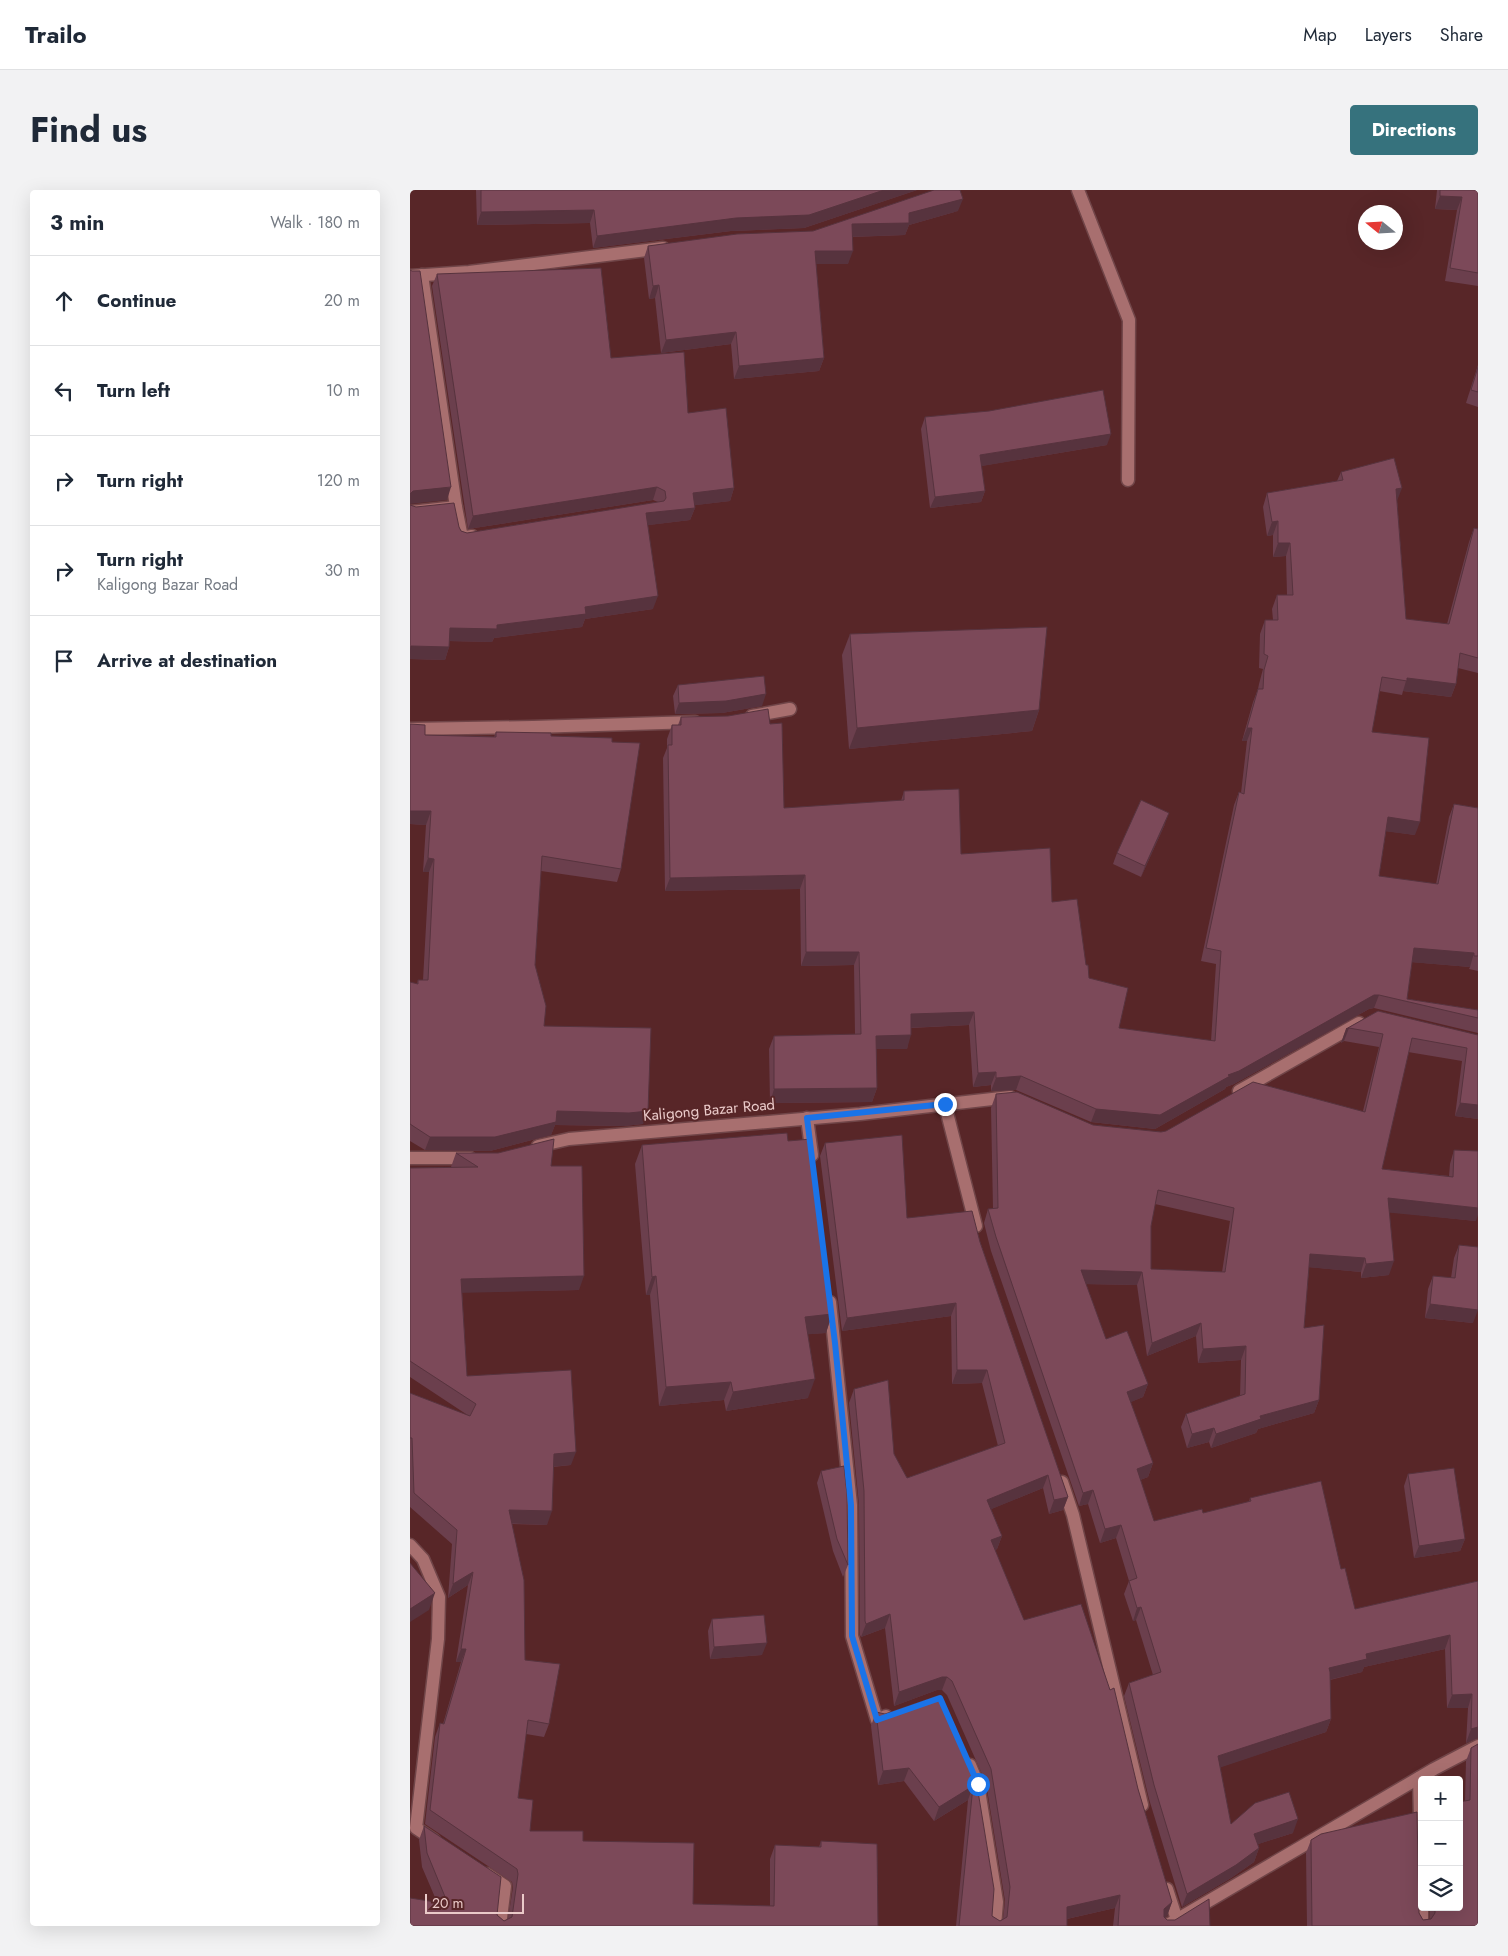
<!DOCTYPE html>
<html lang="en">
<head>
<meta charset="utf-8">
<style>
  :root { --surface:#fff; --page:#f2f2f3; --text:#1f2937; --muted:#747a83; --line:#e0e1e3; --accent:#36727d }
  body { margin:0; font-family:Jost,sans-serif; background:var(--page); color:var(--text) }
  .controls { position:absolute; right:15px; bottom:15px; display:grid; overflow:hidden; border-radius:5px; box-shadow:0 5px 20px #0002 }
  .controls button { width:45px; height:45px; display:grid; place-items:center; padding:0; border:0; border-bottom:1px solid var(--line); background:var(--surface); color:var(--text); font:25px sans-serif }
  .compass { position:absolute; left:948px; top:15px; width:45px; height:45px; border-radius:50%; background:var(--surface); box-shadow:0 5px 20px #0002; rotate:288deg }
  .scale { position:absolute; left:15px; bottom:12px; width:99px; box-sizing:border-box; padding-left:5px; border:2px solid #eacac9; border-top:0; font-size:14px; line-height:18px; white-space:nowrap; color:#eacac9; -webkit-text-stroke:4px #582628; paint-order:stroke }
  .stop { position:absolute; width:15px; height:15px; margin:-11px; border:4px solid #1a73e8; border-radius:50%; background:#fff }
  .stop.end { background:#1a73e8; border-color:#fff; box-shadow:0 1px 5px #0008 }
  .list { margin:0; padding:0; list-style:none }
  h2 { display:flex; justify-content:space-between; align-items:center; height:65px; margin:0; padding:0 20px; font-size:21px }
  h2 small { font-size:16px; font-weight:400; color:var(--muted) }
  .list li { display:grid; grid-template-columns:32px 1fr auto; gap:15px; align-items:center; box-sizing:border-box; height:90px; padding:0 20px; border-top:1px solid var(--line) }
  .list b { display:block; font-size:19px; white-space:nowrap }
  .list p { margin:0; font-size:16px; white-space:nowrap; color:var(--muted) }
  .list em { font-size:16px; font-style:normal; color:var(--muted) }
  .icon { flex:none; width:28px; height:28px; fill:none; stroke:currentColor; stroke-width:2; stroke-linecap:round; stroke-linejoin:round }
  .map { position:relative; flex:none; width:1068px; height:1736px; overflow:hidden; border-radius:5px }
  header { display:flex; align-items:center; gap:30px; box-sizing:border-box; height:70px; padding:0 25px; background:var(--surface); border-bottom:1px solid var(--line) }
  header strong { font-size:24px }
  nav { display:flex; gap:28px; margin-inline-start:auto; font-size:18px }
  .intro { display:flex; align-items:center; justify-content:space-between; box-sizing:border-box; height:120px; padding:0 30px }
  h1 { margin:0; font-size:35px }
  .button { padding:12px 22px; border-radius:5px; background:var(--accent); color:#fff; font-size:18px; font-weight:700 }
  main { display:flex; gap:30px; padding:0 30px }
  aside { flex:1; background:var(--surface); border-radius:5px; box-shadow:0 5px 20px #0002 }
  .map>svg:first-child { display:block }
</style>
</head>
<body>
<header>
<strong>Trailo</strong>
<nav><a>Map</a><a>Layers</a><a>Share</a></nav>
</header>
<div class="intro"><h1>Find us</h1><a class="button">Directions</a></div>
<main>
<aside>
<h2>3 min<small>Walk · 180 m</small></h2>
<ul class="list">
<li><svg class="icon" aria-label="ahead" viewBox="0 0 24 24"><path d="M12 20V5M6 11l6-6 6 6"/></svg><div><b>Continue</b></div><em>20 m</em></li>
<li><svg class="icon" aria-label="left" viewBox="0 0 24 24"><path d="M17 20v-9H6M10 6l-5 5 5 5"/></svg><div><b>Turn left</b></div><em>10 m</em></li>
<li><svg class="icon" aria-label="right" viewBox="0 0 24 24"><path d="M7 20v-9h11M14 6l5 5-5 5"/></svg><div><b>Turn right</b></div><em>120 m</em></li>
<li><svg class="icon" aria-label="right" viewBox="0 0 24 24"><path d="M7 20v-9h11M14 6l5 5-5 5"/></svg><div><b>Turn right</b><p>Kaligong Bazar Road</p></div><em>30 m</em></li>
<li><svg class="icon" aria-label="arrive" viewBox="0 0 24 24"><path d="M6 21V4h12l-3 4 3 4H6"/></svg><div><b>Arrive at destination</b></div></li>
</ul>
</aside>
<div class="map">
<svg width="1068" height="1736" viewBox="0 0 1068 1736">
  <rect width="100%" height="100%" fill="#582628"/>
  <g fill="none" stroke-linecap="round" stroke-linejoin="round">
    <defs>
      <g id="minor">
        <polyline points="668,0 719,130 718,290"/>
        <polyline points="0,86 59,82 253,58"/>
        <polyline points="46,317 52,348 62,346"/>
        <polyline points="0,322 46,317 12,85"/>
        <polyline points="342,526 380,519"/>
        <polyline points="0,539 123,537 285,532"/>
        <polyline points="829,901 949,833"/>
        <polyline points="535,915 566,1036"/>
        <polyline points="397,928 402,965"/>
        <polyline points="128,956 159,949 450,924 600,907"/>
        <polyline points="0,968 60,968"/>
        <polyline points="420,1112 441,1315 442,1446 467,1530 476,1526"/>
        <polyline points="652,1292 663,1325 732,1615"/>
        <polyline points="0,1355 13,1369 29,1407 28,1449 6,1638 24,1650"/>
        <polyline points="560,1575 568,1594 587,1712 585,1736"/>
        <polyline points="1009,1588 1012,1711"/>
        <polyline points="77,1684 95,1696 90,1736"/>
        <polyline points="757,1699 767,1730"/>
        <polyline points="1012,1717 1012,1736"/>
        <polyline points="756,1736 1024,1579 1068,1556"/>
      </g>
    </defs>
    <use href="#minor" stroke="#704548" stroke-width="15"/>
    <use href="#minor" stroke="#a86f6f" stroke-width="12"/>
  </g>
  <g fill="#6b3f4d" fill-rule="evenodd">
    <polygon points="66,0 507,0 394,38 321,41 183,58 180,33 67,35"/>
    <polygon points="1027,0 1068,0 1068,96 1035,91 1047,20 1025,19"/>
    <polygon points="548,21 499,35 495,45 442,47 438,74 406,74 414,168 409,181 324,189 321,154 251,163 245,108 239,109 234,68 238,56 403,41"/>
    <polygon points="27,84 201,168 278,223 324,298 320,311 285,315 285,318 280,330 238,335 243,419 175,429 172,437 84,448 82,452 39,451 39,457 35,470 0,469 0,315 49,337 51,341 57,343 248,312 243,310 58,339 22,96"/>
    <polygon points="1068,175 1068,217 1056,213"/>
    <polygon points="515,227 697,255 571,276 575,301 571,312 520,318 511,239"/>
    <polygon points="931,282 987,311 996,429 1037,434 1059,352 1064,338 1068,339 1068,483 1048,478 1046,494 1041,507 993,501 992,505 969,501 962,542 1005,645 976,641 969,686 1026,694 1039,627 1044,614 1068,618 1068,781 1059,779 1060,777 1002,772 997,809 1068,820 1068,843 964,818 959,819 824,894 816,897 815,899 745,939 681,932 606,900 581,901 581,895 563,897 559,835 501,838 497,859 466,859 467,898 462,912 360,913 359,859 364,846 445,845 444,775 391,776 390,699 255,701 253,568 257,558 257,549 262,535 268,535 271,527 360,534 374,618 491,611 494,601 551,664 642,712 676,775 679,788 709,838 801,851 806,774 791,771 824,615 829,602 831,603 837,551 832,551 843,512 848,499 849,494 853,479 849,478 850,444 855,430 863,430 862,419 867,405 877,405 876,366 863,367 863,345 857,346 853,317 857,303 927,291"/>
    <polygon points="440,444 629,520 622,541 439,559 432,465"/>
    <polygon points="268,495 352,516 312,523 265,524 263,506"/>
    <polygon points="0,534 15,545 84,547 86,542 141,546 202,552 211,679 207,692 131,681 125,775 134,836 233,934 214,936 145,935 141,945 80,961 15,960 0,951 0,792 7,794 8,790 13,790 19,682 13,682 16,635 0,634"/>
    <polygon points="755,634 731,687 703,674 707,663"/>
    <path d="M968,821L1068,845V929L1045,926L1052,871L998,862L972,979L1039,986L1040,974L1044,960L1066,1031L980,1022L979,1085L951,1088V1082L899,1077L894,1138L909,1210L904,1223L848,1239L846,1243L801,1258L799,1252L777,1258L771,1237L776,1224L830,1206L831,1170L788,1173L786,1146L737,1166L727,1095L676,1094L696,1149L738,1194L733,1207L720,1212L743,1273L738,1287L730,1290L744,1331L793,1323L839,1312L840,1308L931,1379L945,1419L1068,1391V1548L1056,1553L1058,1518H1037L1035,1459L954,1477L952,1482L920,1490L921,1529L916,1542L810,1577L821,1634L883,1643L848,1654L849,1658L844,1672L821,1688L772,1717L739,1609L714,1506L719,1493L743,1485L726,1430L723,1431L714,1404L719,1391L706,1348L690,1353L678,1314L669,1316L581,1061L574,1033L578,1019H583L581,918L586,904L683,935L751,942L953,921L969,857L934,851L931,853L936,839ZM745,1014L820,1031L812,1082L741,1079V1036Z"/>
    <polygon points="378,951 422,1124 416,1143 398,1144 398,1208 316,1221 314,1210 249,1216 240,1105 236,1105 225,974 232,955"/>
    <polygon points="415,953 497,1028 570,1052 658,1307 653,1320 639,1324 633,1298 581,1319 592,1346 587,1359 585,1360 614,1430 728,1599 762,1712 757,1726 755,1728 757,1730 800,1736 703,1736 705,1718 657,1729 657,1736 546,1736 558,1610 524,1631 494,1591 468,1595 461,1536 466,1522 565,1583 582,1726 590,1731 593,1729 595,1711 576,1593 537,1505 532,1500 527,1500 484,1516 475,1438 451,1447 450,1445 449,1315 439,1213 444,1199 484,1264 497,1288 588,1256 572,1193 542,1194 541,1126 432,1141 410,966"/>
    <polygon points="46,963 141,976 169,1100 52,1102 57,1186 161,1275 143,1277 137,1335 102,1334 115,1470 139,1534 134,1547 116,1544 108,1608 120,1641 173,1651 283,1714 360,1716 360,1669 365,1655 409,1657 411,1651 468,1736 0,1736 27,1712 12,1677 9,1650 14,1636 87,1725 94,1731 98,1729 103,1697 102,1692 15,1634 25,1547 30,1533 33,1534 51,1472 46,1472 58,1395 38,1408 42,1354 0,1317 0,1203 59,1226 0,1187 0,978 43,978 41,977"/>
    <polygon points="1049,1055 1063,1133 1015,1128 1018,1099 1023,1086 1041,1088 1044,1068"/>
    <polygon points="411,1281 438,1375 433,1387 423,1361 407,1293"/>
    <polygon points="998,1284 1055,1349 1050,1361 1004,1368 994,1296"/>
    <polygon points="302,1429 352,1465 300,1469 298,1441"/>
    <polygon points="1061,1558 1068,1736 897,1736 896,1663 901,1650 1009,1723 1013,1730 1020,1729 1020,1717 1049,1717 1055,1611 1056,1571"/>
  </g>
  <g fill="#57333e">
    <polygon points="474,0 507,0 394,38 321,41 183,58 187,46"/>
    <polygon points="1030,6 1052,7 1047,20 1025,19"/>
    <polygon points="553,9 548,21 499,35 495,45 437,47 442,34 499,23"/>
    <polygon points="184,20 180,33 67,35 71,22"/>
    <polygon points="405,61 443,61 438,74 400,74"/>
    <polygon points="249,95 245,108 239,109 243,96"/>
    <polygon points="326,142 321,154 251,163 256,150"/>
    <polygon points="414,168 409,181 324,189 329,176"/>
    <polygon points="701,244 697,255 566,277 570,265"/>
    <polygon points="41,297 37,310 0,314 0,304 3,301"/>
    <polygon points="247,297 243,310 58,339 63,326"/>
    <polygon points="324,298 320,311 279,316 283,303"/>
    <polygon points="992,298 987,311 986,299"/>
    <polygon points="575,301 571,312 520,318 525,307"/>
    <polygon points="285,318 280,330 232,336 236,323"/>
    <polygon points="868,331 863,345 857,346 862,332"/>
    <polygon points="868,353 880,353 876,366 863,367"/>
    <polygon points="248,406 243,419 175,429 172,437 84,448 82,452 35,451 40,438 87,435 175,417"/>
    <polygon points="1,456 39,457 35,470 0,469 0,458"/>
    <polygon points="997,488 1046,494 1041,507 993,501"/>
    <polygon points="356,504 352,516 312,523 265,524 269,513"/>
    <polygon points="629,520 622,541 439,559 447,538"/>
    <polygon points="837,538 842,538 837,551 832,551"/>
    <polygon points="0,621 21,621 16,635 0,634"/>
    <polygon points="759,623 755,634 731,687 735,676"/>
    <polygon points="978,627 1010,632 1005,645 973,641"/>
    <polygon points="18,668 24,669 19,682 13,682"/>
    <polygon points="395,685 390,699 255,701 260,688"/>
    <polygon points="1004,758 1064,763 1060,777 999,772"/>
    <polygon points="396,762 449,762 444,775 391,776"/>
    <polygon points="964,805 969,805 964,818 959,819 824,894 816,897 815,899 745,939 681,932 686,919 818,885"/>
    <polygon points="564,822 559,835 496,838 501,824"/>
    <polygon points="939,838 934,851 931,853 936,839"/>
    <polygon points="501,845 497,859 461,859 466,846"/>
    <polygon points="586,882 581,895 563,897 568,883"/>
    <polygon points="611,886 606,900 581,901 586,888"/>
    <polygon points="467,898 462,912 360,913 364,899"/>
    <polygon points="1050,913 1068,915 1068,929 1045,926"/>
    <polygon points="147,921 238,921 233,934 214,936 145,935 141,945 80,961 15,960 20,947"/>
    <polygon points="978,1008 1068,1018 1068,1025 1066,1031 973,1022"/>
    <polygon points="900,1064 955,1068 951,1082 896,1077"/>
    <polygon points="984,1071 979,1085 951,1088 956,1074"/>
    <polygon points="671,1080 732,1082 727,1095 666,1094"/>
    <polygon points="174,1086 169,1100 46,1103 51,1089"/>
    <polygon points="246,1086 240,1105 236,1105 242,1087"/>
    <polygon points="546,1113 541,1126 432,1141 437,1128"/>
    <polygon points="1020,1114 1068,1120 1063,1133 1015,1128"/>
    <polygon points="422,1124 416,1143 389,1145 395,1127"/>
    <polygon points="791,1133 786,1146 737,1166 742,1153"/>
    <polygon points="836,1156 831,1170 788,1173 793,1159"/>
    <polygon points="547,1180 577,1180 572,1193 542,1194"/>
    <polygon points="405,1189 398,1208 316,1221 323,1202"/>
    <polygon points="321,1192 314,1210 249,1216 256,1197"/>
    <polygon points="738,1194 733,1207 712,1216 717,1202"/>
    <polygon points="909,1210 904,1223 848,1239 846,1243 801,1258 806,1244 850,1226"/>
    <polygon points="804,1238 799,1252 777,1258 782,1244"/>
    <polygon points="166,1262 161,1275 139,1277 144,1264"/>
    <polygon points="743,1273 738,1287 722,1293 727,1279"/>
    <polygon points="638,1285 633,1298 572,1323 577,1310"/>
    <polygon points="683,1300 678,1314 669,1316 673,1303"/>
    <polygon points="658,1307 653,1320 639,1324 644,1310"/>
    <polygon points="99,1320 142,1321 137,1335 95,1333"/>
    <polygon points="711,1335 706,1348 690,1353 695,1339"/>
    <polygon points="592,1346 587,1359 576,1364 581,1350"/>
    <polygon points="1055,1349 1050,1361 1004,1368 1009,1356"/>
    <polygon points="63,1382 58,1395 38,1408 43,1394"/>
    <polygon points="25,1403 19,1420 0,1432 0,1419"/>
    <polygon points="731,1417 726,1430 723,1431 727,1418"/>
    <polygon points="480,1424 475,1438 451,1447 456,1434"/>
    <polygon points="1040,1445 1035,1459 954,1477 952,1482 914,1491 919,1478 956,1464"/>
    <polygon points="357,1453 352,1465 300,1469 304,1457"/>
    <polygon points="51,1459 56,1459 51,1472 46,1472"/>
    <polygon points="532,1487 537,1487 532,1500 527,1500 484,1516 489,1502"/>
    <polygon points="1062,1504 1058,1518 1037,1518 1042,1505"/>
    <polygon points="921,1529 916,1542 803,1580 808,1566"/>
    <polygon points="1068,1537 1068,1548 1056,1553 1061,1539"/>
    <polygon points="499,1578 494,1591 468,1595 473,1581"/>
    <polygon points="563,1596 558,1610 524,1631 529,1617"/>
    <polygon points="888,1629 883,1643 839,1657 844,1644"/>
    <polygon points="849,1658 844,1672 821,1688 772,1717 777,1704"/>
    <polygon points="710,1705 705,1718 652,1730 657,1717"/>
    <polygon points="762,1712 757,1726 749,1732 754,1719"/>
  </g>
  <g fill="#7c4959" stroke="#57333e" fill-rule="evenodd">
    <polygon points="71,0 474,0 399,25 326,28 187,46 184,20 71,22"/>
    <polygon points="524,0 550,0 553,9 499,23 499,33 442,34 443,61 405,61 414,168 329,176 326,142 256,150 249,95 243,96 238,56 327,44 403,41"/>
    <polygon points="1030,0 1068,0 1068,83 1040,78 1052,7 1030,6"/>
    <polygon points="191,78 201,168 274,162 278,223 316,218 324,298 283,303 285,318 236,323 248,406 175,417 176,424 87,435 87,439 40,438 39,457 1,456 0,463 0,315 6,317 44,313 49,337 51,341 57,343 254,311 256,308 255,301 247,297 63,326 27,84"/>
    <polygon points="0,80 2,81 10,81 41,297 3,301 0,304"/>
    <polygon points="1068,177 1068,202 1061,200"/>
    <polygon points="693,200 701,244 570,265 575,301 525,307 515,227 579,221"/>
    <polygon points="984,268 992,298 986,299 996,429 1039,434 1064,338 1068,339 1068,468 1050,463 1046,494 997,488 997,491 972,487 962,542 1019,548 1010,632 978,627 969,686 1028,694 1044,614 1068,618 1068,766 1064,766 1064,763 1004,758 997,809 1068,820 1068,828 969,805 964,805 829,881 818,885 820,886 750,925 686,919 611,886 586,888 586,882 568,883 564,822 501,824 501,845 466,846 467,898 364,899 364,846 451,844 449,762 396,762 395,685 260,688 258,555 262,555 262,535 271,535 271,527 318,526 358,519 360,534 372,533 374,618 494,610 494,601 549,599 551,664 640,658 642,712 667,709 676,775 678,775 679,788 718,798 709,838 805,851 811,761 796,758 829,602 834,604 842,538 837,538 848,499 853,499 854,480 858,466 854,464 855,430 868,430 867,405 883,405 880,353 868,353 868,331 862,332 857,303 933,290 931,282"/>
    <polygon points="637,437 629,520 447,538 440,444"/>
    <polygon points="354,486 356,504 316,511 269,513 268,495"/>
    <polygon points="0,534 15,535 15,545 86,547 86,542 141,543 141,546 202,548 202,552 230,553 211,679 132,666 125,775 136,816 134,836 241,838 238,921 219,923 147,921 146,932 85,947 20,947 0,934 0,792 8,794 8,790 18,790 24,669 18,668 21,621 0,621"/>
    <polygon points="731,610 759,623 735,676 707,663"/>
    <path d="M968,821L1068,845V915L1050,913L1057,858L1002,848L972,979L1043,987L1044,960L1068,961V1018L978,1008L984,1071L956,1074L955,1068L900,1064L894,1138L914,1135L909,1210L850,1226L851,1229L806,1244L804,1238L782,1244L776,1224L835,1204L836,1156L793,1159L791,1133L742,1153L732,1082L671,1080L696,1149L717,1141L738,1194L717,1202L743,1273L727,1279L744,1331L792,1319L793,1323L841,1311L840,1308L911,1291L931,1379L935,1378L945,1419L1068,1391V1537L1061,1539L1062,1504L1042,1505L1040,1445L956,1464L957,1469L919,1478L920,1482L921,1529L808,1566L821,1634L845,1613L879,1602L888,1629L844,1644L849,1658L826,1675L777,1704L744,1595L719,1493L751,1482L731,1417L727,1418L719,1391L727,1388L711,1335L695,1339L683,1300L673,1303L586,1047L578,1019L588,1018L586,904L607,902L683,935L751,942L756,941L843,892L955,922L973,844L939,838L936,839ZM748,1000L824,1018L815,1082L741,1079V1036Z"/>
    <polygon points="377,943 378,951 401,949 422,1124 395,1127 405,1189 323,1202 321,1192 256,1197 246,1086 242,1087 232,955"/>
    <polygon points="492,945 497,1028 562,1021 570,1052 658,1307 644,1310 638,1285 577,1310 592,1346 581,1350 614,1430 671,1414 700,1500 704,1498 728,1599 762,1712 754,1719 754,1727 757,1730 765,1730 799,1709 800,1736 708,1736 710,1705 657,1717 657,1736 549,1736 563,1596 529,1617 499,1578 473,1581 466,1522 475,1524 530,1505 565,1583 584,1699 582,1726 590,1731 597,1727 600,1697 581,1579 542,1491 537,1487 532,1487 489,1502 480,1424 456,1434 455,1431 454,1301 444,1199 478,1190 484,1264 497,1288 595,1253 577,1180 547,1180 546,1113 437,1128 415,953"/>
    <polygon points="144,949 141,976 172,976 174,1086 51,1089 57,1186 161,1180 166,1262 144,1264 142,1321 99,1320 114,1390 115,1470 150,1474 139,1534 118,1530 108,1608 123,1610 120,1641 173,1641 173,1651 284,1653 283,1714 364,1716 365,1655 411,1657 411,1651 467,1654 468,1736 0,1736 0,1708 38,1714 17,1663 14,1636 91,1687 87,1725 94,1731 102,1727 108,1684 107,1679 20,1620 30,1533 34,1534 56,1459 51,1459 63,1382 43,1394 47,1340 4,1303 2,1248 0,1248 0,1203 60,1226 66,1214 0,1171 0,978 68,977 46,963 88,963"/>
    <polygon points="1049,1055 1068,1057 1068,1120 1020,1114 1023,1086 1045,1088"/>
    <polygon points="434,1276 437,1304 438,1375 427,1349 411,1281"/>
    <polygon points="1044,1278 1055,1349 1009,1356 998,1284"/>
    <polygon points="0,1373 25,1403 0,1419"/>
    <polygon points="354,1425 357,1453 304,1457 302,1429"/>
    <polygon points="1068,1554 1068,1736 902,1736 901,1650 911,1644 1007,1622 1009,1723 1013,1730 1021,1729 1025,1723 1025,1717 1049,1717 1049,1612 1060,1610 1061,1558"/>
  </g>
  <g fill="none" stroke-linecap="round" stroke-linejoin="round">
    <polyline stroke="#1a73e8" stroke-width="6" points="535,914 397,928 425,1153 441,1315 442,1446 467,1530 530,1508 568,1594"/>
  </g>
  <g text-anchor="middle" stroke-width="4" stroke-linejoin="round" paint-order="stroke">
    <g font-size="15" fill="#eacac9" stroke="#582628">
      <text transform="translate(299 920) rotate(-5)" y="5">Kaligong Bazar Road</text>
    </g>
  </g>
</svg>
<div class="controls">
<button>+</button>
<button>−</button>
<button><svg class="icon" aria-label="layers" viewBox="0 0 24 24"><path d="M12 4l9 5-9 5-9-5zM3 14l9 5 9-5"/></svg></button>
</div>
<svg class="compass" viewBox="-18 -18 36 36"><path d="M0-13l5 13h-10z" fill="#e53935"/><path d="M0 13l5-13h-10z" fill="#747a83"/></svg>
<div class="scale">20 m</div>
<div class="stop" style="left:568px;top:1594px"></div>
<div class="stop end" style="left:535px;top:914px"></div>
</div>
</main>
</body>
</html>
